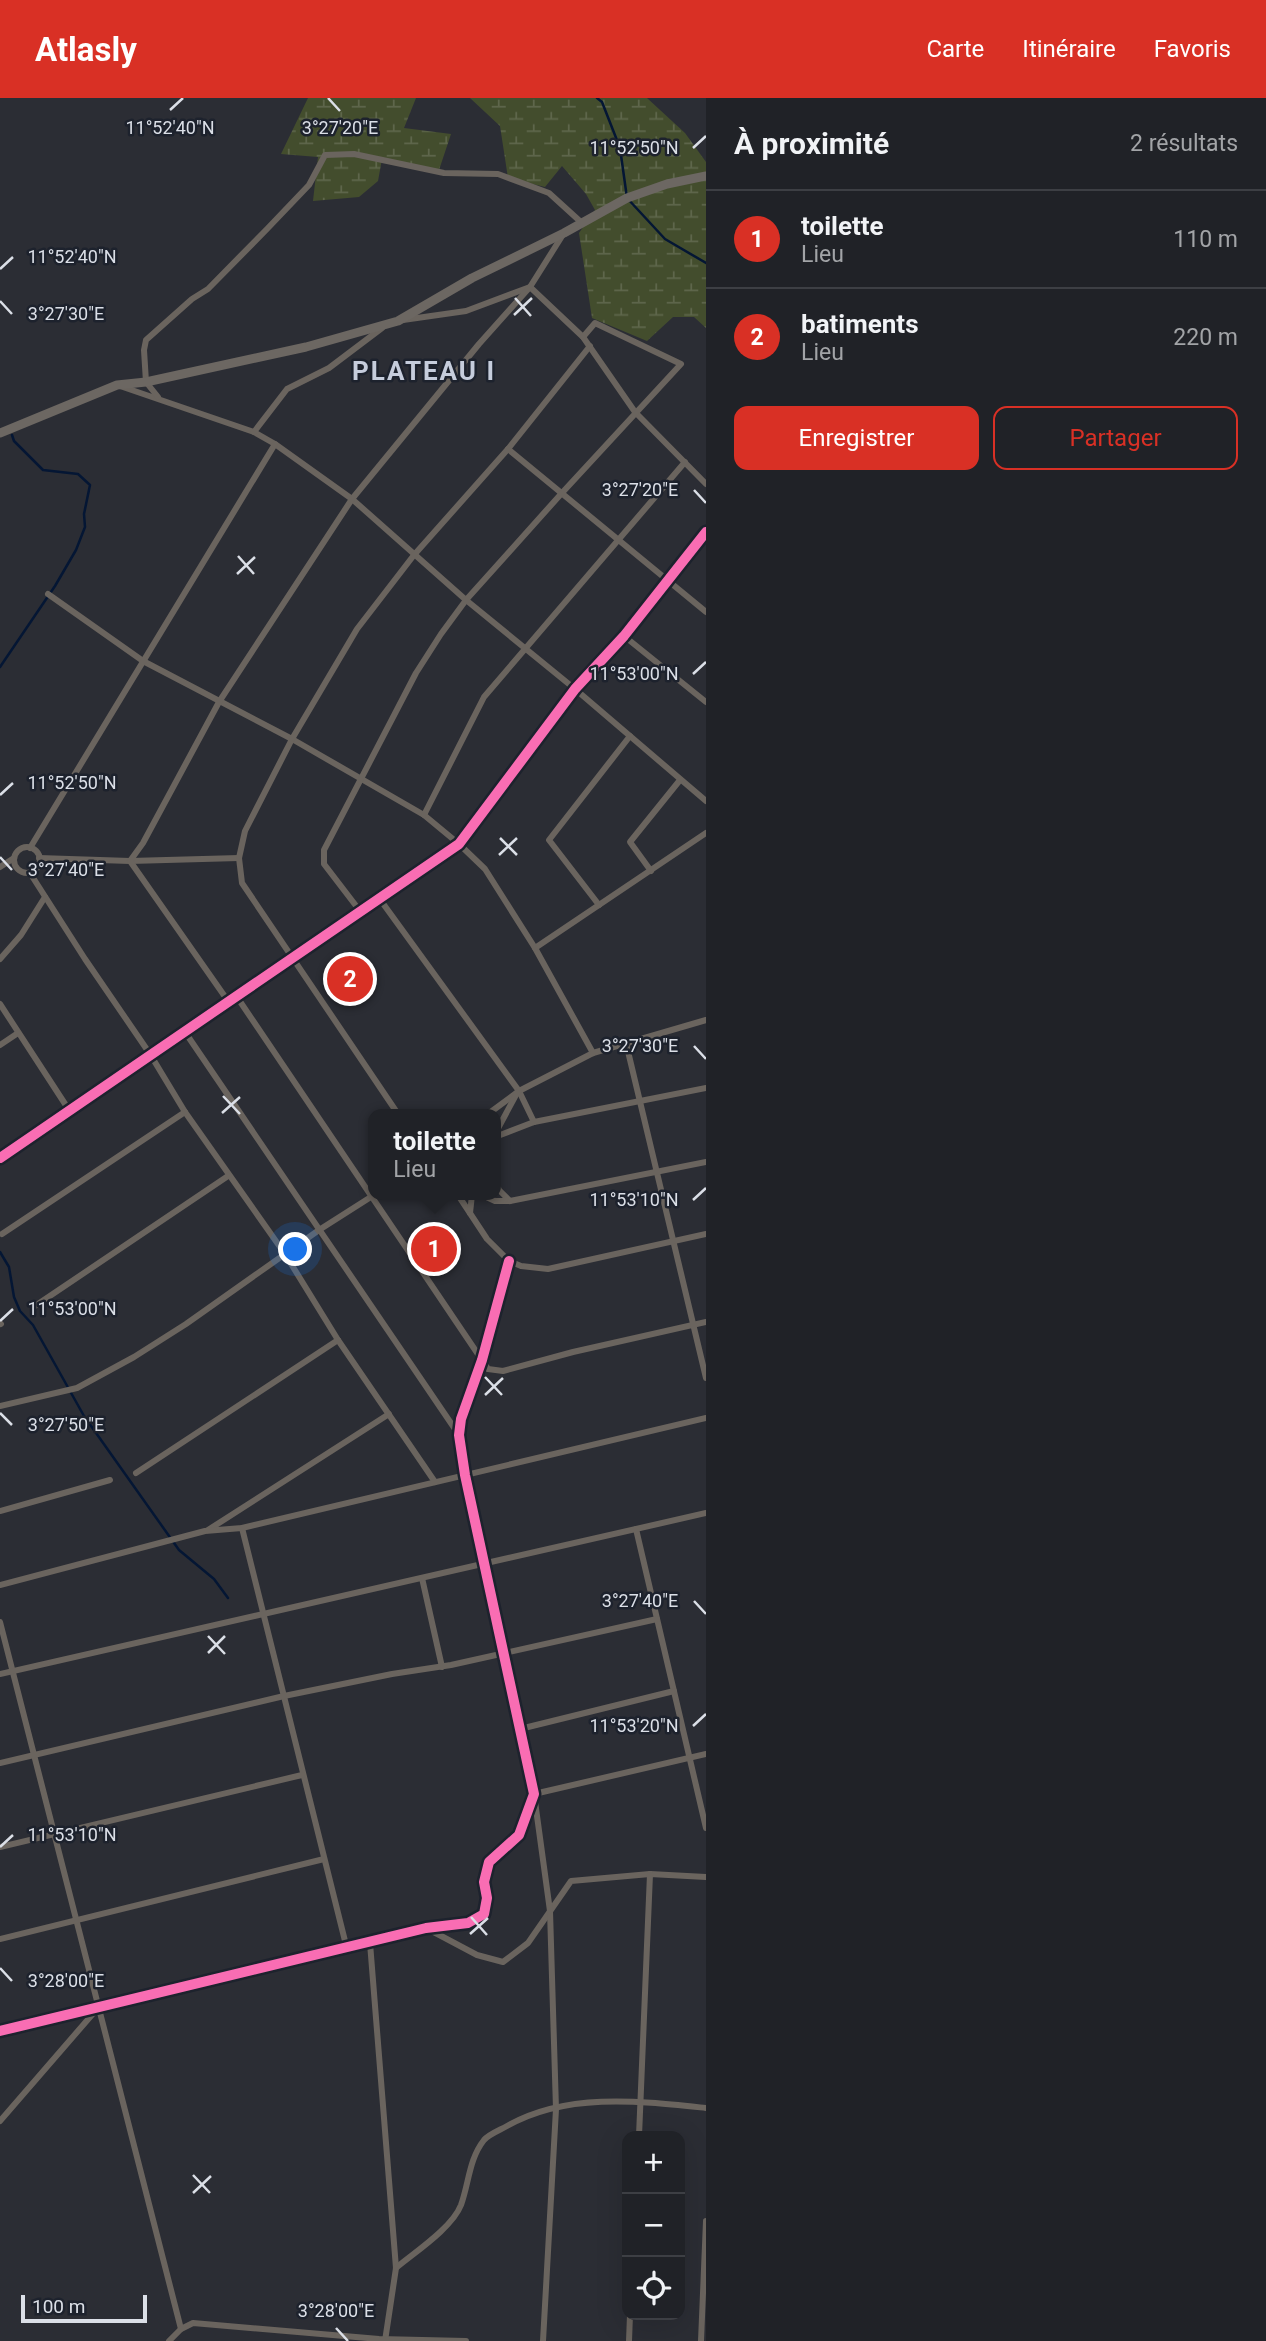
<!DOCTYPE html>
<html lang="fr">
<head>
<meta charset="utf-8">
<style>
  :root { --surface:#202227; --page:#2d2f33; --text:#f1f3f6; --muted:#a2a4a7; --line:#3d3f44; --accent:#d93025 }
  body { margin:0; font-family:Roboto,sans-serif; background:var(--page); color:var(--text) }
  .controls { position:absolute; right:21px; bottom:21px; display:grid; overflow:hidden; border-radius:14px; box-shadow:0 7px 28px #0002 }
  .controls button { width:63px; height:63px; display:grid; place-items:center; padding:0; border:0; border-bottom:2px solid var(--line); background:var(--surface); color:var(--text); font:35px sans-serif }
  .scale { position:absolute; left:21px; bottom:18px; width:126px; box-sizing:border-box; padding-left:7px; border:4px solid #dbdfe7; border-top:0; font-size:19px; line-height:24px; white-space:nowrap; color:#dbdfe7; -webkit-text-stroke:5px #1d222d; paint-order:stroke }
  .you { position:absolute; left:296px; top:1152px; width:24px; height:24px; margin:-18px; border:5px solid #fff; border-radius:50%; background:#1a73e8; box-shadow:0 0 0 10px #1a73e833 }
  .badge { display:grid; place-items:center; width:46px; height:46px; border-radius:50%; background:var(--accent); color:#fff; font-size:23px; font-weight:700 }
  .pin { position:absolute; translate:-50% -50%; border:4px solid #fff; box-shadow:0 2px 7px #0006 }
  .popup { position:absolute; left:368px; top:1011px; width:133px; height:91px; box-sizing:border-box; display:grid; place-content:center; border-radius:14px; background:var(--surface); filter:drop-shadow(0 2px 5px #0005); font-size:23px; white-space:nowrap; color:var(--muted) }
  .popup b { font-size:26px; color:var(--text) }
  .popup::after { content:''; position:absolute; left:50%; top:100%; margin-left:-14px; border:14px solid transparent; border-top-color:var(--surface) }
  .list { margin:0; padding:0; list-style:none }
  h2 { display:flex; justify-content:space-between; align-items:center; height:91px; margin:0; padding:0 28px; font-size:30px }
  h2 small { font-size:23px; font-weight:400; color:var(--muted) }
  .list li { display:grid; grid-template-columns:46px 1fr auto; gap:21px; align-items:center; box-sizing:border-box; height:98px; padding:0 28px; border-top:2px solid var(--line) }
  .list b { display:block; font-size:26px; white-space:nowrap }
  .list p { margin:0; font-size:23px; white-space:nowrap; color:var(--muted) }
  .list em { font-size:23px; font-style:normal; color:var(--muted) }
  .actions { display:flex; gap:14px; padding:21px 28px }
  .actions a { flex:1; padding:16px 0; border:2px solid var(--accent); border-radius:14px; text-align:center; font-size:24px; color:var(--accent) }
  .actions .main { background:var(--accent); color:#fff }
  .icon { flex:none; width:38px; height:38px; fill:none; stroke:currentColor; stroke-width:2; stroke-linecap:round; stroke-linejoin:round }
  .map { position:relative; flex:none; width:706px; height:2243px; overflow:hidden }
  header { display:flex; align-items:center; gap:42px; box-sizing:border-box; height:98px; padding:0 35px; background:var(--accent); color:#fff }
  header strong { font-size:33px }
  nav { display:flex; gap:38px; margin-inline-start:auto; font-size:24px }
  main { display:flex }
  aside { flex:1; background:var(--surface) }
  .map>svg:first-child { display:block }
</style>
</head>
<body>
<header>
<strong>Atlasly</strong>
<nav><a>Carte</a><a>Itinéraire</a><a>Favoris</a></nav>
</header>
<main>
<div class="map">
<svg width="706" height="2243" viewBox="0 0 706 2243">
  <defs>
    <pattern id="wetland-marsh" width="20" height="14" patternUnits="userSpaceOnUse" patternTransform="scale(1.75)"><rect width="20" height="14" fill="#434d2d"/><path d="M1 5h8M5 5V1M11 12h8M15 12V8" fill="none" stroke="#5e664b"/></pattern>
  </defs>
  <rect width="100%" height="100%" fill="#2b2d34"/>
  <g fill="url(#wetland-marsh)">
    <polygon points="308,0 416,0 404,30 451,36 438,75 382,61 378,83 359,99 313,103 318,59 281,56"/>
    <polygon points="470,0 647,0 685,35 706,64 706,230 694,219 673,219 647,243 592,220 579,135 595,112 586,96 562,68 545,89 508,80 500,28"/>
  </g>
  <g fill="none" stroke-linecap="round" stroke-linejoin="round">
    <g stroke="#041634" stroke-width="2.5">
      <polyline points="597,0 602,4 620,50 627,100 665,141 706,165"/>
      <polyline points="0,569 55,488 76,452 85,429 84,416 90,387 78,376 43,372 14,343 12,337"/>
      <polyline points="0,1154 9,1169 14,1199 20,1213 33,1227 84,1318 179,1452 214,1481 228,1500"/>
    </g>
    <g stroke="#6a645e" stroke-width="6">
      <polyline points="403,222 466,213 530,189 583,239 635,314 706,386"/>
      <polyline points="120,288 254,334 275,346 352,401 466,502 575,591 706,703"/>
      <polyline points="158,299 146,284 144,252 146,242 192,201 208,191 267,131 309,87 325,57 354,56 444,75 498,76 549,95 582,125"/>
      <polyline points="254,334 287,291 329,270 382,230"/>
      <polyline points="508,351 706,514"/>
      <polyline points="48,496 143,563 292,641 424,717 459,746 485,771 535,850 593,955"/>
      <polyline points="624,538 706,604"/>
      <polyline points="424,717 484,599 685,364"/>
      <circle cx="27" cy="762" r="13"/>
      <polyline points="30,750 275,346"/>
      <polyline points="39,760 130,763 239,760"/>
      <polyline points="0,769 14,760"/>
      <polyline points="651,773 630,744 680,682"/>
      <polyline points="30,775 85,861 150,956 185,1014 285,1156 338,1242 435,1384"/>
      <polyline points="379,800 519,993 534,1024"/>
      <polyline points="599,807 549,742 630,638"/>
      <polyline points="360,813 324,766 324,752 416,575 441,536 466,502 561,396 681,266 595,225 583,239"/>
      <polyline points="535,850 706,735"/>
      <polyline points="0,861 21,837 45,799"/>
      <polyline points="237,899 488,1271 503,1273 573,1254 706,1224"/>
      <polyline points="228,903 130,763 143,745 219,604 352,401 479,246 530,189 564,135"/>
      <polyline points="0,906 69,1012"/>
      <polyline points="185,934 459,1337"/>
      <polyline points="626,945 706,1280"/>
      <polyline points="0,947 18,935"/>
      <polyline points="398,1016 242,785 239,760 245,733 292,641 357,531 414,457 508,351 590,248"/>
      <polyline points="488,1016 519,993 593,955 706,922"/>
      <polyline points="495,1036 517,995"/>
      <polyline points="495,1039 534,1024 706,990"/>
      <polyline points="0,1060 459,746 575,591 624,538 706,434"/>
      <polyline points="495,1083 499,1092 510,1103"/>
      <polyline points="458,1097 487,1141 509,1163 521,1168 548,1171 706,1136"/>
      <polyline points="482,1097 495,1103 510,1103 706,1064"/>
      <polyline points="470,1115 472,1097"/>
      <polyline points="2,1136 185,1014"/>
      <polyline points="35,1208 228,1078"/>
      <polyline points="0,1225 1,1226"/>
      <polyline points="0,1308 77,1290 134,1259 186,1226 319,1132 374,1097"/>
      <polyline points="136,1375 338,1242"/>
      <polyline points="0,1413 110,1382"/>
      <polyline points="242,1430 347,1851"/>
      <polyline points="636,1431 706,1730"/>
      <polyline points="208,1432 389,1316"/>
      <polyline points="422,1480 442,1569"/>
      <polyline points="0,1487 205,1433 242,1430 706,1320"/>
      <polyline points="0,1524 181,2231"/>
      <polyline points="0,1576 706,1415"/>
      <polyline points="520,1631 674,1593"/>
      <polyline points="0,1665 284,1598 392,1576 451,1567 657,1521"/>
      <polyline points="0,1749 302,1677"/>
      <polyline points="428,1831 477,1857 503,1864 528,1845 571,1783 650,1776 706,1779"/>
      <polyline points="0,1841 324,1761"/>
      <polyline points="370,1845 396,2170 385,2243"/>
      <polyline points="0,1933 426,1830 468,1825 484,1816 487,1800 484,1784 489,1764 519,1737 534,1696 465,1377 459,1337 461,1321 482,1262 509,1163"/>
      <polyline points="0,2023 97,1911"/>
      <polyline points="639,2038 650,1776"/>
      <path d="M396,2170C415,2154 452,2130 461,2107C469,2085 469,2061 484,2042C489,2036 500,2032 507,2028C567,1994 640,2003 706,2010"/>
      <polyline points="169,2243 181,2231 193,2225 379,2241 466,2243"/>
      <polyline points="543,2243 556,2011 550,1813 534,1696 706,1656"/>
      <polyline points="629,2243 630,2217"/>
      <polyline points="701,2243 706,2123"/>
    </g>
    <polyline stroke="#6c6762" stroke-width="9" points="0,335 117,287 146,284 306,249 398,223 472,180 564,135 627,100 667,86 706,78"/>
    <defs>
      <g id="cycleway">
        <polyline points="0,1060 459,746 575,591 624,538 706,434"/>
        <polyline points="0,1933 426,1830 468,1825 484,1816 487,1800 484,1784 489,1764 519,1737 534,1696 465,1377 459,1337 461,1321 482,1262 509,1163"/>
      </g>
    </defs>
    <use href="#cycleway" stroke="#1d222d" stroke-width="15"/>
    <use href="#cycleway" stroke="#f96db3" stroke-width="10"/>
  </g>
  <path fill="none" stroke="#dbdfe7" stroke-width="2.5" d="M328,0L340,13M170,12L183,0M693,50L706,38M0,171L13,159M515,200L531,218M0,203L12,216M514,217L532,200M694,392L706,405M238,458L254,476M237,476L255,459M693,576L706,564M0,697L13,685M500,740L517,757M499,757L517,740M0,759L12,772M694,948L706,961M223,998L240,1016M222,1015L240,999M693,1102L706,1090M0,1223L13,1211M485,1279L502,1297M485,1297L503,1280M0,1315L12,1327M694,1503L706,1516M208,1538L225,1556M208,1555L225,1538M693,1628L706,1616M0,1749L13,1737M471,1819L487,1837M470,1836L488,1820M0,1870L12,1883M193,2077L210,2095M193,2095L211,2078M336,2230L348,2243"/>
  <g text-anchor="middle" stroke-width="5" stroke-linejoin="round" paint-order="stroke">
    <g font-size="26" font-weight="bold" letter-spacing="2" fill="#c6cddc" stroke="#1d222d">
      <text x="424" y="282">PLATEAU I</text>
    </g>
  </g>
  <g font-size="18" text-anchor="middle" fill="#dbdfe7" stroke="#1d222d" stroke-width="5" stroke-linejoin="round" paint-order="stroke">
    <text x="170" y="36">11°52'40"N</text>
    <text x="340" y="36">3°27'20"E</text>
    <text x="634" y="56">11°52'50"N</text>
    <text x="72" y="165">11°52'40"N</text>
    <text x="66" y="222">3°27'30"E</text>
    <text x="640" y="398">3°27'20"E</text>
    <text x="634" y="582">11°53'00"N</text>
    <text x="72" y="691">11°52'50"N</text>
    <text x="66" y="778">3°27'40"E</text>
    <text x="640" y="954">3°27'30"E</text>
    <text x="634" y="1108">11°53'10"N</text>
    <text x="72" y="1217">11°53'00"N</text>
    <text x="66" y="1333">3°27'50"E</text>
    <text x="640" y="1509">3°27'40"E</text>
    <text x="634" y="1634">11°53'20"N</text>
    <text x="72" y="1743">11°53'10"N</text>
    <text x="66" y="1889">3°28'00"E</text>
    <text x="336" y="2219">3°28'00"E</text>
  </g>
</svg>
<div class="controls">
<button>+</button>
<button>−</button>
<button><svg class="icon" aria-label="locate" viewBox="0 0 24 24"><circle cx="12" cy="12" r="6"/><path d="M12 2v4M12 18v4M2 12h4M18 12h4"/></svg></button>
</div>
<div class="scale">100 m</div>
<div class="you"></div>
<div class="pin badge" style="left:434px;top:1151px">1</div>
<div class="popup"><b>toilette</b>Lieu</div>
<div class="pin badge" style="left:350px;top:881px">2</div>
</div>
<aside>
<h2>À proximité<small>2 résultats</small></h2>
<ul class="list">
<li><span class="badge">1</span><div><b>toilette</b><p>Lieu</p></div><em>110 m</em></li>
<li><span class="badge">2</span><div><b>batiments</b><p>Lieu</p></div><em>220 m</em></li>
</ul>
<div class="actions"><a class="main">Enregistrer</a><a>Partager</a></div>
</aside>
</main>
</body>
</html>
